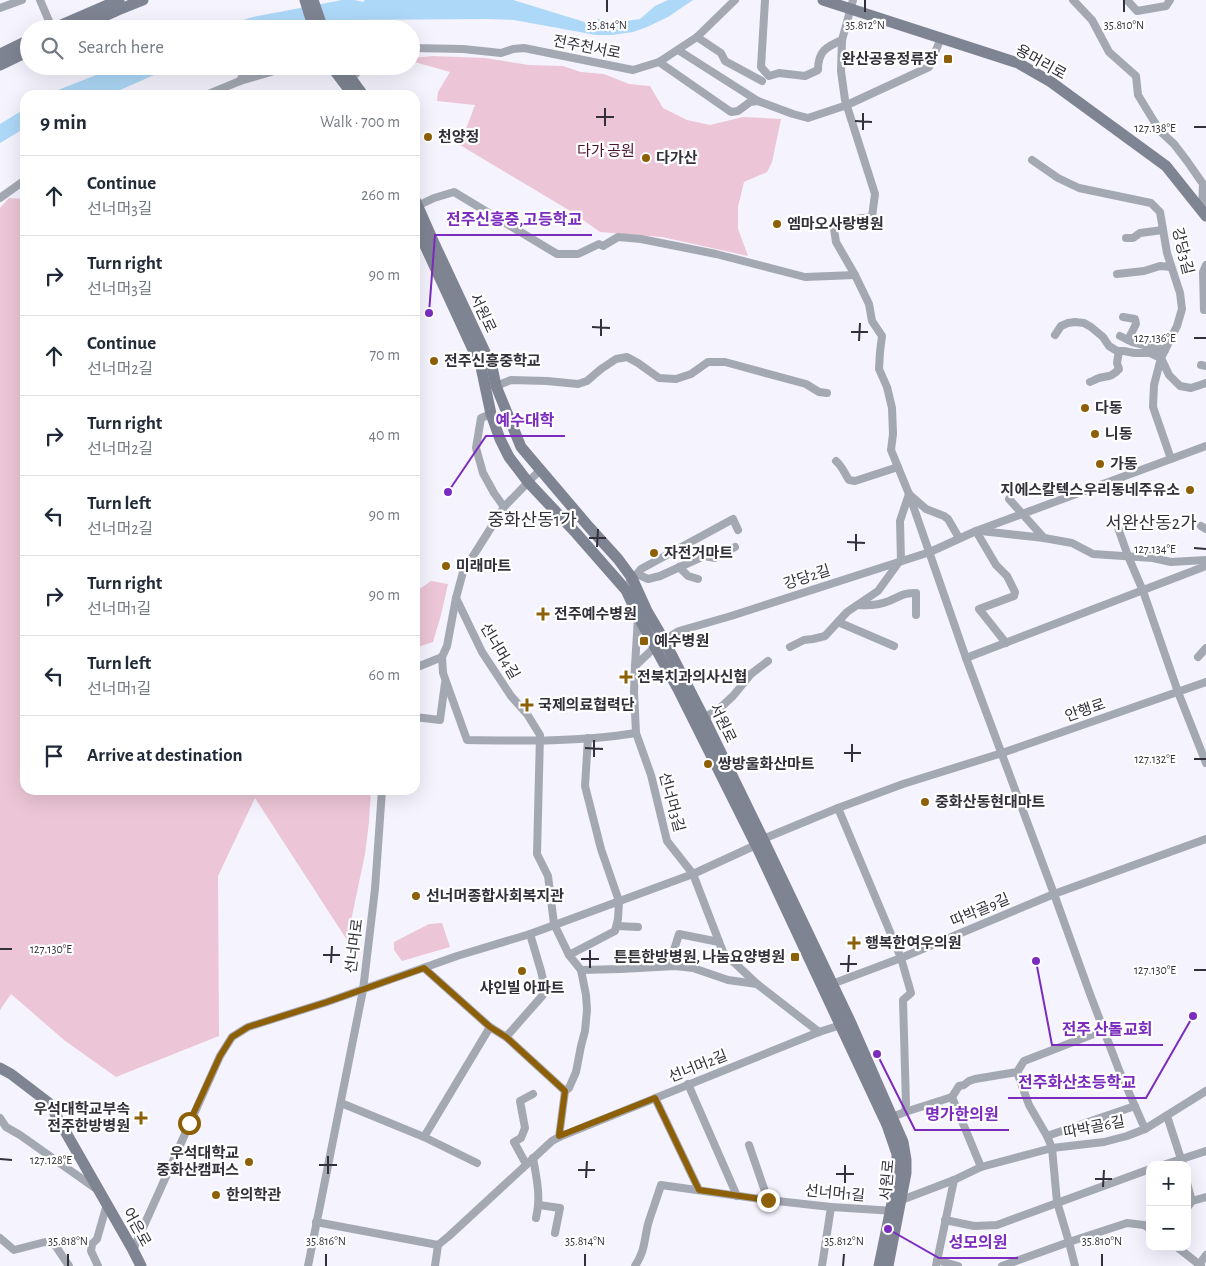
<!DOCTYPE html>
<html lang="en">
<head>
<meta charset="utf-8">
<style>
  :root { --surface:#fff; --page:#f6f6f7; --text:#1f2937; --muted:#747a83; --line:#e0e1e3 }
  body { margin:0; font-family:"Alegreya Sans","Noto Sans KR",sans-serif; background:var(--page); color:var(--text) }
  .controls { position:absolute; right:15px; bottom:15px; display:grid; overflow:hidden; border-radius:10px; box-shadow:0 5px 20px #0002 }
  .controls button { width:45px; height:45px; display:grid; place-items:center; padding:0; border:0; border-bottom:1px solid var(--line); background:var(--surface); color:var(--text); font:25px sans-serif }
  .stop { position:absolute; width:15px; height:15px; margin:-11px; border:4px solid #8d6007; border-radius:50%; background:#fff }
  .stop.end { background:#8d6007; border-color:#fff; box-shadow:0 1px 5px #0008 }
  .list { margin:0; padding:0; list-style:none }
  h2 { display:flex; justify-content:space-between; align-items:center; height:65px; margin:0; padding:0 20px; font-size:21px }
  h2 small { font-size:16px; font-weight:400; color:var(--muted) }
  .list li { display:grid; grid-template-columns:32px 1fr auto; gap:15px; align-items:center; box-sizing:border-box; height:80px; padding:0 20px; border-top:1px solid var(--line) }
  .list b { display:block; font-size:19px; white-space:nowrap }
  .list p { margin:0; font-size:16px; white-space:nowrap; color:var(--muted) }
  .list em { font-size:16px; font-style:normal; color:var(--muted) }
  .icon { flex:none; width:28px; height:28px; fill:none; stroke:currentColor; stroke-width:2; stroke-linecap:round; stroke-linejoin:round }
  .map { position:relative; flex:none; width:1206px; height:1266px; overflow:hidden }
  .search { position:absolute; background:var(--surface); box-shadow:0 5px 20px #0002; left:20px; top:20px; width:400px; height:55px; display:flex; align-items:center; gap:12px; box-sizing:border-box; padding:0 18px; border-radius:28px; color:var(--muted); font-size:19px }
  .panel { position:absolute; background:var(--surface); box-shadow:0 5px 20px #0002; left:20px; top:90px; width:400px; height:705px; border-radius:15px }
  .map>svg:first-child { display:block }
</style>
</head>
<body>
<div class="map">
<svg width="1206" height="1266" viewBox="0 0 1206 1266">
  <rect width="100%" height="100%" fill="#f5f3fd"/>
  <g fill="#ecc6d6">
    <polygon points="433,56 485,58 529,65 563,66 581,72 604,74 629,84 650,86 663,108 687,120 710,125 743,117 781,119 772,162 767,172 744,182 738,207 738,229 748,256 662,237 600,232 572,212 460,145 475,105 437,101 438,92 450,72 411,61 411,58"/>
    <polygon points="9,198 25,199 25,790 371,790 369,822 365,854 347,940 255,798 218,876 219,1036 116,1077 64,1040 11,994 0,1010 0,208"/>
    <polygon points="431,581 448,584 441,615 433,642 415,648 415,590 421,588"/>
    <polygon points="442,923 450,947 402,961 394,950 394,942 429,924"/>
  </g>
  <g fill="#add8f7">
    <polygon points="342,0 354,0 363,2 365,0 513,0 588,23 599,19 612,23 640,19 655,6 668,0 693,0 668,17 647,27 633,32 612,35 596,35 514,20 486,19 352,20 297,29 214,29 253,17"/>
    <polygon points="119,66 165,66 163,71 109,95 55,95 58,90"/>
    <polygon points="25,109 25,128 0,143 0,124 18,113"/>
  </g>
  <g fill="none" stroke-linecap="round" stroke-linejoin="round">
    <g stroke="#a4a8b2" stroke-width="8">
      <polyline points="40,0 52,28"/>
      <path d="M765,0L761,67L769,76L779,73L805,76L818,70C818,51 826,47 842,40"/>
      <polyline points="853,0 842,40 841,71 845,100 875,194 872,217 847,220 834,229 836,242 855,275 869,304 872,321 882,336 880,352 879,369 887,387 892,408 893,434 891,450 909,494 966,658 1054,894 1090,994 1119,1070 1145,1129"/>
      <polyline points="1073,0 1092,20 1109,52 1136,76 1138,95 1160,131 1174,144 1187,161 1203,184 1202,211"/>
      <polyline points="1127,0 1137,11 1166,6 1170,0"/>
      <polyline points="0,8 22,0"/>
      <polyline points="697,37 721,53 725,61 762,81"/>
      <polyline points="411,48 463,49 501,53 513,49 524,48 633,70 659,62 697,37 735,0"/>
      <polyline points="678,50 758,101"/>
      <polyline points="659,62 731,112 738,111 750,102 758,101 793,114 808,118 847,105 929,67 941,38"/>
      <polyline points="351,78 360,70 362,66"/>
      <polyline points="240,81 248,66"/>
      <polyline points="206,95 240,81 292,66"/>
      <polyline points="1032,160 1058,178 1079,188 1151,203 1160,212 1167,253 1180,293 1182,309 1177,326 1161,358 1154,385 1153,407 1171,459"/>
      <polyline points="0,198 25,180"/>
      <polyline points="415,207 434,198 454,192 557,254 578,254 599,244 603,246 618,237 641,239 716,254 805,277 855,275"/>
      <polyline points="1126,238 1133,238 1140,233 1163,230"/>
      <polyline points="1117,274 1144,271 1160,266 1171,267"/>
      <polyline points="1204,310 1203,272 1206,265"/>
      <polyline points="1123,317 1135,319 1136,324 1128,340"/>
      <polyline points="1055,335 1061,326 1068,323 1075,322 1084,323 1091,327 1103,337 1109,346 1117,351 1124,351 1134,353 1150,353 1161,358 1169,375 1180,386 1191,388 1206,383"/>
      <polyline points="1120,336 1132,342 1165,350"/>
      <polyline points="1201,365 1206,366"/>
      <path d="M1090,382C1093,381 1096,379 1099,378C1108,376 1112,377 1119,369L1117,363L1119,351"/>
      <polyline points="496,386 511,380 547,381 578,384 587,381 601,369 616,359 627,357 638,363 659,378 676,379 691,374 708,362 725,362 806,384 819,392 827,393"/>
      <polyline points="491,414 481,418 476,448 483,473 494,493 504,507"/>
      <path d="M836,461C843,467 844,473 849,480L855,481L898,467"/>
      <polyline points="910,495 926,509 944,516 948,519 959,538"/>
      <polyline points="1009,499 1044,538"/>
      <polyline points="1117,525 1128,556 1143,591 1178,692 1206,763"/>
      <polyline points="1201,526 1206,529"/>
      <polyline points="976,531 996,565 1007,576 1015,592 1014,596 979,609 1006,643"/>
      <polyline points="981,531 1044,538 1072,543 1093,554 1153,558 1171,562 1206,560"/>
      <polyline points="901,561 900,521 909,494"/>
      <polyline points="679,567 688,576 698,579"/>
      <polyline points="637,574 648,579 660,576 704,556 715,558 735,547"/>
      <polyline points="630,580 637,574 641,569 733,519 738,530"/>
      <polyline points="456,598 482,652 511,696 527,714 540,735 537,854 548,876 554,924 569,955 581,970 586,995 587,1010 585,1031 581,1046 576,1072 569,1088 565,1091"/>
      <path d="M858,605C869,606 879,605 889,601C901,596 903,593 916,593V615"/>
      <polyline points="638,617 635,666 634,692 636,733 651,775 667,841 693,874 723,952 757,984 819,1032"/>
      <polyline points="838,622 894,646"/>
      <polyline points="664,640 679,631 731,616 930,552 976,531 1206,446"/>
      <polyline points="790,647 804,640 813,639 825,636 847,612 878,591 899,562"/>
      <path d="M442,657L443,673L467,740C524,741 581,742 636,733"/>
      <polyline points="1198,657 1206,648"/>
      <polyline points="966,658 1206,566"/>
      <polyline points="635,666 655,647"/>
      <polyline points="415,668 442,657 447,646 456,598 463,572 504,507 540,470"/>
      <polyline points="415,717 440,720 445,683"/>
      <polyline points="704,718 720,708 733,696 751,674 768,661"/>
      <polyline points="838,808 901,958 911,993 903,1000 906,1104 905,1112 892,1117"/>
      <polyline points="617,926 638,927"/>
      <polyline points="569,955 615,931 618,919 619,901 601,849 585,786 588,738"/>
      <polyline points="669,966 679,934 719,942"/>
      <polyline points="424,968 490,1027 506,1037 565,1091 559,1137"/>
      <polyline points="581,970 621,969 675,966 693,968 728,980 757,984"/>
      <polyline points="832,984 901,958 1054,894 1206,839"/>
      <polyline points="506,1037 543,995 544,984 541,971 530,934"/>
      <polyline points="1017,1072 1029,1105 1047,1136 1052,1148 1057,1202 1069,1242 1075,1266"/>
      <polyline points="688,1084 737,1196"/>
      <polyline points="952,1097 959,1086 964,1085 969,1081 975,1079 1017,1072 1024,1061 1104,1030"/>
      <polyline points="655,1098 699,1190"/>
      <polyline points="341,1103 424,1137 477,1163"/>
      <polyline points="905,1112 952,1097 981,1167"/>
      <polyline points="1167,1116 1183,1165"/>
      <polyline points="0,1118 6,1127 20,1135 95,1188"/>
      <polyline points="1047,1136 1135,1106"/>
      <polyline points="424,1137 490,1027"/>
      <polyline points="749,1145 768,1200"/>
      <path d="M533,1158C537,1180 541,1197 536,1218"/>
      <polyline points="526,1164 514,1142 521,1138 525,1128 520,1101 533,1094"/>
      <polyline points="1163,1165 1206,1151"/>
      <polyline points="1187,1183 1192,1201"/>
      <polyline points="899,1201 954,1180 981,1167 1052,1148 1104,1142 1127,1136 1145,1129 1206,1091"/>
      <polyline points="539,1205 560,1208 555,1233"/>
      <polyline points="1187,1208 1192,1201 1206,1197"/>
      <polyline points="945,1220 974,1226 997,1225 1150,1169"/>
      <polyline points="316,1222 438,1245"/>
      <polyline points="0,1238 14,1250 45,1242 55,1245 69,1266"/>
      <polyline points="1177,1247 1201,1266"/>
      <polyline points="133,1250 220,1056 232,1037 248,1027 327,1002 457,956 530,934 693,874 756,845 763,839 838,808 903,784 1002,753 1206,682"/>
      <polyline points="937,1260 958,1266"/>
      <polyline points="98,1266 91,1251 92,1244 97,1239 107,1204"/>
      <polyline points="308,1266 363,990 375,889 382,790"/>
      <polyline points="435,1266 438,1245 449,1236 552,1141 559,1137 819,1032 844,1024"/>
      <path d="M635,1266C645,1251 644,1241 648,1224C652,1211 657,1198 661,1185L768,1200L831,1207L895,1211"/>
      <polyline points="822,1266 831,1207"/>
      <polyline points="936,1266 954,1180"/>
      <polyline points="1002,1266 1069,1242 1127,1223 1144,1225 1150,1229"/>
      <polyline points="1198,1266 1206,1255"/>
    </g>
    <g stroke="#7e8492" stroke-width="11">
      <polyline points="305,0 314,29"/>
      <polyline points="313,0 323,29"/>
      <polyline points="823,0 1018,63 1051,82 1166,166 1206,216"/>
      <polyline points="52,29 119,0"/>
      <polyline points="76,29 118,10 143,0"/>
      <polyline points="0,54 29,40"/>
      <polyline points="0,65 29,51"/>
      <polyline points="331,66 353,95"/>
      <polyline points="342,66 363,95"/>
      <polyline points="415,200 434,243 492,367 496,386 521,447 589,527 618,559 632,578 647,611 664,640 704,718 763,839 850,1021 903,1142 906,1160 906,1173 888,1266"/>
      <polyline points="415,224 481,367 491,414 500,439 509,457 528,482 576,533 626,590 638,616 678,689 756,845 887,1125 897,1154 897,1168 892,1203 879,1266"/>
      <polyline points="0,1068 11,1074 49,1103 133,1250 141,1266"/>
    </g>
  </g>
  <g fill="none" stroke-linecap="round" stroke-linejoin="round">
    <polyline stroke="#8d6007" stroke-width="6" points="189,1123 220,1056 232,1037 248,1027 327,1002 424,968 490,1027 506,1037 565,1091 559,1136 655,1098 699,1190 768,1200"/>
  </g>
  <path fill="none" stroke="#32303a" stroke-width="2" d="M607,12V0M865,12V0M1124,12V0M596,117H614M855,121L872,122M605,126V108M1194,127H1206M863,130V113M592,327L610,328M851,332H868M601,336V319M1194,338H1206M859,341L860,323M589,538H606M847,542L865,543M597,547L598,529M1194,548L1206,549M856,551V534M585,748L603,749M844,753H861M594,757V740M1194,759H1206M852,762V744M0,949H12M323,955H340M581,959H599M331,963L332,946M840,964H857M590,968V950M1194,970H1206M848,972L849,955M0,1159L12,1160M319,1165H337M578,1170H595M328,1174V1156M836,1174H854M586,1178L587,1161M1095,1179H1112M845,1183V1165M1103,1187L1104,1170M68,1266V1254M326,1266V1254M585,1266V1254M843,1266L844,1254M1102,1266V1254"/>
  <g fill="#8d6007" stroke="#fff" stroke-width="2">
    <rect x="943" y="54" width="10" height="10" rx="2.5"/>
    <circle cx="428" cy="137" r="5"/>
    <circle cx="646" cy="158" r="5"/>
    <circle cx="777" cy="224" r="5"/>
    <circle cx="434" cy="361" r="5"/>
    <circle cx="1085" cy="408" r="5"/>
    <circle cx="1095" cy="434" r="5"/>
    <circle cx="1100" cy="464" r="5"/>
    <circle cx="1190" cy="490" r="5"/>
    <circle cx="654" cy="553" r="5"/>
    <circle cx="446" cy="566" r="5"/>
    <path d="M540.5 606.5h5v5h5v5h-5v5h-5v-5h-5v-5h5z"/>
    <rect x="639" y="636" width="10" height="10" rx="2.5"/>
    <path d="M623.5 669.5h5v5h5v5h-5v5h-5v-5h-5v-5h5z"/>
    <path d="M524.5 697.5h5v5h5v5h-5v5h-5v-5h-5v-5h5z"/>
    <circle cx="708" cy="764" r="5"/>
    <circle cx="925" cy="802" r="5"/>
    <circle cx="416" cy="896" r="5"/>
    <path d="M851.5 935.5h5v5h5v5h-5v5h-5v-5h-5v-5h5z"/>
    <rect x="790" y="952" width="10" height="10" rx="2.5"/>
    <circle cx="522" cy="971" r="5"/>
    <path d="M138.5 1110.5h5v5h5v5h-5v5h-5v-5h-5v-5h5z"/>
    <circle cx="249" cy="1162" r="5"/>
    <circle cx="216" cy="1195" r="5"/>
  </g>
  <g text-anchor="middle" stroke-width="4.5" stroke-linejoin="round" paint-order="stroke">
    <g font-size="15" fill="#32303a" stroke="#fff">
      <text transform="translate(587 47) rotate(11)" y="5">전주천서로</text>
      <text transform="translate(1041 62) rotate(29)" y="5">용머리로</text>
      <text transform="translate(1183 251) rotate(76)" y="5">강당3길</text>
      <text transform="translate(483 313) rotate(65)" y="5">서원로</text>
      <text transform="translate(807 577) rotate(-18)" y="5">강당2길</text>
      <text transform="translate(500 651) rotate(60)" y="5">선너머4길</text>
      <text transform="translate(1085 710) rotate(-19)" y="5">안행로</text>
      <text transform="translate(723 723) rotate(64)" y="5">서원로</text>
      <text transform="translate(672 802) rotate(75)" y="5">선너머3길</text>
      <text transform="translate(980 910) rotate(-23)" y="5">따박골9길</text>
      <text transform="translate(354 946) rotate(-83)" y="5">선너머로</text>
      <text transform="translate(698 1066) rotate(-22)" y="5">선너머2길</text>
      <text transform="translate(1094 1127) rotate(-11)" y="5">따박골6길</text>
      <text transform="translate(887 1180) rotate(-85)" y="5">서원로</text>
      <text transform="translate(835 1193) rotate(5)" y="5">선너머1길</text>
      <text transform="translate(137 1227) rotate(61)" y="5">어은로</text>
    </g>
    <g font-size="15" font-weight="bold" fill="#32303a" stroke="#fff" text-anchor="start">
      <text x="938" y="64" text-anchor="end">완산공용정류장</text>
      <text x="438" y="142">천양정</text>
      <text x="656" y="163">다가산</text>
      <text x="787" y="229">엠마오사랑병원</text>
      <text x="444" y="366">전주신흥중학교</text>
      <text x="1095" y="413">다동</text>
      <text x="1105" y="439">니동</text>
      <text x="1110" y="469">가동</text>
      <text x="1180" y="495" text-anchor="end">지에스칼텍스우리동네주유소</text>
      <text x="664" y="558">자전거마트</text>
      <text x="456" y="571">미래마트</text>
      <text x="554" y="619">전주예수병원</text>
      <text x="654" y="646">예수병원</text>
      <text x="637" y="682">전북치과의사신협</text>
      <text x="538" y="710">국제의료협력단</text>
      <text x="718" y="769">쌍방울화산마트</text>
      <text x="935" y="807">중화산동현대마트</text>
      <text x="426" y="901">선너머종합사회복지관</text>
      <text x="865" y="948">행복한여우의원</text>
      <text x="785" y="962" text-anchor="end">튼튼한방병원, 나눔요양병원</text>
      <text x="522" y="993" text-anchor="middle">샤인빌 아파트</text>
      <text x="130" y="1114" text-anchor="end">우석대학교부속<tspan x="130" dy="17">전주한방병원</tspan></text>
      <text x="239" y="1158" text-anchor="end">우석대학교<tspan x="239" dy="17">중화산캠퍼스</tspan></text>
      <text x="226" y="1200">한의학관</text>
    </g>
    <g font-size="15" fill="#4e1533" stroke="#fff">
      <text x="606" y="156">다가 공원</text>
    </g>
    <g font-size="18" fill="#32303a" stroke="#fff">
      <text x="532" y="526">중화산동1가</text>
      <text x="1151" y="529">서완산동2가</text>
    </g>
  </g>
  <g font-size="12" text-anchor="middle" fill="#32303a" stroke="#fff" stroke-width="4.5" stroke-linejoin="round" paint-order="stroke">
    <text x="607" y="29">35.814°N</text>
    <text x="865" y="29">35.812°N</text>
    <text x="1124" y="29">35.810°N</text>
    <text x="1155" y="132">127.138°E</text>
    <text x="1155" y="342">127.136°E</text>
    <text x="1155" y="553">127.134°E</text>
    <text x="1155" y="763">127.132°E</text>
    <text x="51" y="953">127.130°E</text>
    <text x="1155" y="974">127.130°E</text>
    <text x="51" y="1164">127.128°E</text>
    <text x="68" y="1245">35.818°N</text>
    <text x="326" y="1245">35.816°N</text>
    <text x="585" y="1245">35.814°N</text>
    <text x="844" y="1245">35.812°N</text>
    <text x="1102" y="1245">35.810°N</text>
  </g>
  <path fill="none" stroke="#7b2cbf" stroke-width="2" d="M429 313L435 235H592M448 492L486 436H565M1036 961L1052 1045H1163M1193 1016L1146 1098H1008M877 1054L915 1130H1009M888 1229L939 1258H1018"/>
  <g fill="#7b2cbf" stroke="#fff" stroke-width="2">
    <circle cx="429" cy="313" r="5"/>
    <circle cx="448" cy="492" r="5"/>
    <circle cx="1036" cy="961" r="5"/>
    <circle cx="1193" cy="1016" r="5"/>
    <circle cx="877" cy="1054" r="5"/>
    <circle cx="888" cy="1229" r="5"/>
  </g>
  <g font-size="16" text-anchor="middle" font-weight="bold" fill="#7b2cbf" stroke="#fff" stroke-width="4.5" stroke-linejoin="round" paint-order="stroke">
    <text x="514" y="225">전주신흥중,고등학교</text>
    <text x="525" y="426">예수대학</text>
    <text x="1107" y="1035">전주 산돌교회</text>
    <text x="1077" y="1088">전주화산초등학교</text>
    <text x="962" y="1120">명가한의원</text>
    <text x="978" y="1248">성모의원</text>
  </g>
</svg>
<div class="controls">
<button>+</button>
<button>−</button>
</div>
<div class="stop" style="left:189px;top:1123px"></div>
<div class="stop end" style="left:768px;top:1200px"></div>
<div class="search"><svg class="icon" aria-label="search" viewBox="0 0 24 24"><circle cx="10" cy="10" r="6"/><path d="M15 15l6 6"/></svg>Search here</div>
<section class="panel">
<h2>9 min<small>Walk · 700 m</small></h2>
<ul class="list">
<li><svg class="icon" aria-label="ahead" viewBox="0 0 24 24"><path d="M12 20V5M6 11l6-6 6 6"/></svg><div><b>Continue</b><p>선너머3길</p></div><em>260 m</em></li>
<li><svg class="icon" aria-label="right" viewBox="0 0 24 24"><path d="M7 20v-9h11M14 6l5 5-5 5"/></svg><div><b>Turn right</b><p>선너머3길</p></div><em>90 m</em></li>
<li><svg class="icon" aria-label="ahead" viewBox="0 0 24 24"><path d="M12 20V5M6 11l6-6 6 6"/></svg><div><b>Continue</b><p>선너머2길</p></div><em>70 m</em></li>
<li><svg class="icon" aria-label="right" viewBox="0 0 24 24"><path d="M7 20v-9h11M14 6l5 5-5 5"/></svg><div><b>Turn right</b><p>선너머2길</p></div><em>40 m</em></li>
<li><svg class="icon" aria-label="left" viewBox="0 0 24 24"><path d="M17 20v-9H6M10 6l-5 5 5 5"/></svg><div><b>Turn left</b><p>선너머2길</p></div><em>90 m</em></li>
<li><svg class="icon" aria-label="right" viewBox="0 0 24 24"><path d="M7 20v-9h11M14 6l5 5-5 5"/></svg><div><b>Turn right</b><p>선너머1길</p></div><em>90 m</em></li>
<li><svg class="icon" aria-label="left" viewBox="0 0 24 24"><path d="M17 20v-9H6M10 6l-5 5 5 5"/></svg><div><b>Turn left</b><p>선너머1길</p></div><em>60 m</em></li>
<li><svg class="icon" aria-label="arrive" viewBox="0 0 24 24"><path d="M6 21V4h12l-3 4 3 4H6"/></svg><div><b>Arrive at destination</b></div></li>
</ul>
</section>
</div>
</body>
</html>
